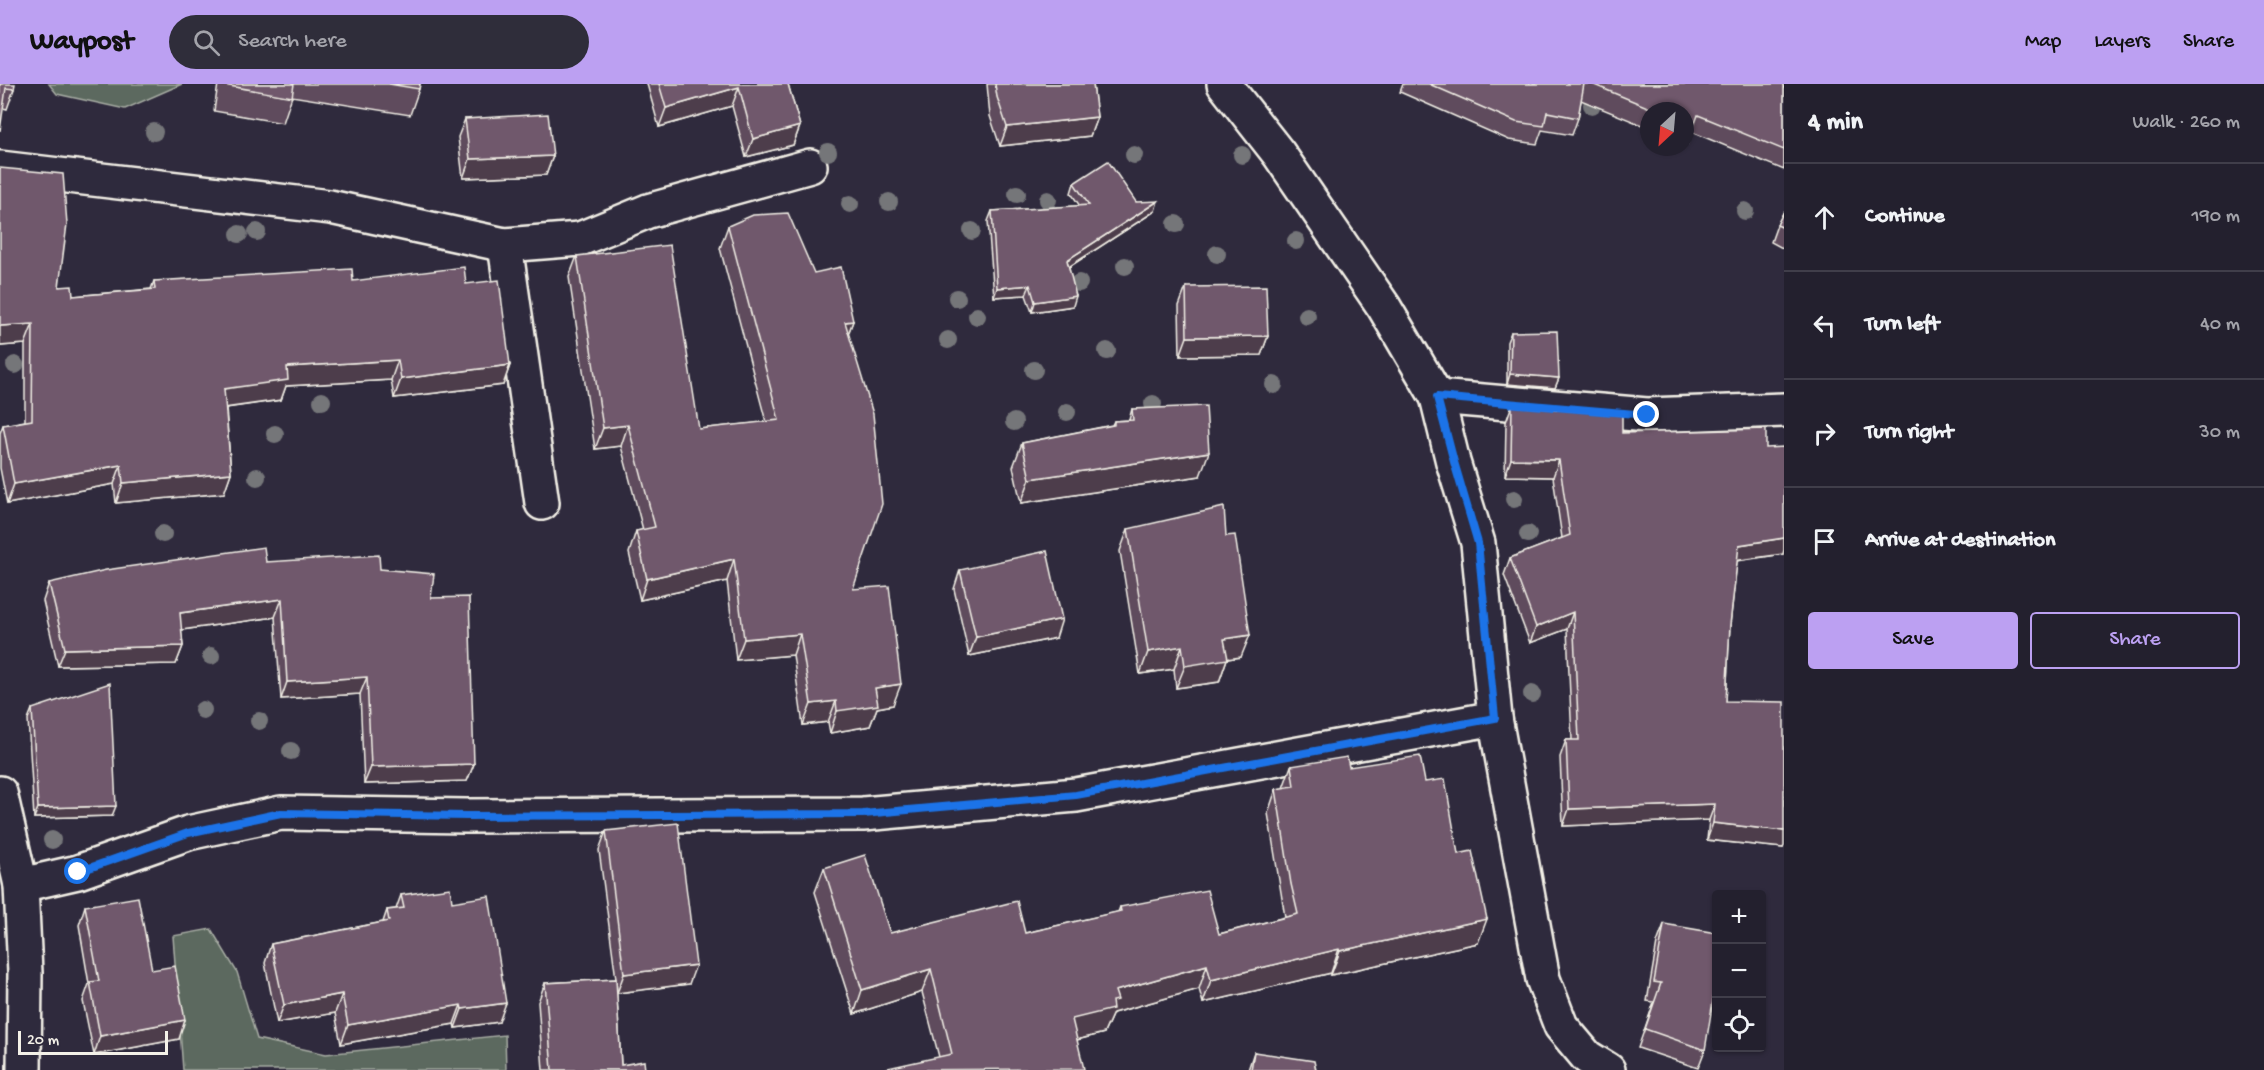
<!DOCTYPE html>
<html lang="en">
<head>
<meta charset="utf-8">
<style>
  :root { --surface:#23202e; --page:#2f2d3a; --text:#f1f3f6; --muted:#a3a3aa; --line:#403e4a; --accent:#bca0f2 }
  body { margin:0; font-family:"Gochi Hand",sans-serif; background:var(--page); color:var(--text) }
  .controls { position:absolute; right:18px; bottom:18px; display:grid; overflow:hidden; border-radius:6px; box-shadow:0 2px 4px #0004 }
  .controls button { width:54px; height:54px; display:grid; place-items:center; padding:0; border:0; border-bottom:2px solid var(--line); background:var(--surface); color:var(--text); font:30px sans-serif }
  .compass { position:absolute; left:1640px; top:18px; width:54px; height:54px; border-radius:50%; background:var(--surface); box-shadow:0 2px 4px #0004; rotate:206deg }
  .scale { position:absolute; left:18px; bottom:15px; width:150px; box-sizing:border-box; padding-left:6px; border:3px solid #f4f1e8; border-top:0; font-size:16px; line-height:21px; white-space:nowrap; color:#f4f1e8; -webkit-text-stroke:4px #2f2a3d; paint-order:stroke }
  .stop { position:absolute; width:18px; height:18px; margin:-14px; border:4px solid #1a73e8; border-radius:50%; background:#fff }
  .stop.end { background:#1a73e8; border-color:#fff; box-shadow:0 2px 6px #0008 }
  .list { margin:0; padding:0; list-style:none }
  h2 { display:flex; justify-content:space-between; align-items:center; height:78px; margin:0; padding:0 24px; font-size:26px }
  h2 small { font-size:20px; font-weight:400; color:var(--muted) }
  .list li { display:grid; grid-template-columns:39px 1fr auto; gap:18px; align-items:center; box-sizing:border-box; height:108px; padding:0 24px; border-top:2px solid var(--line) }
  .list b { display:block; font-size:22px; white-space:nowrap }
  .list em { font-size:20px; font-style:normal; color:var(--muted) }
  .actions { display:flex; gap:12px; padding:18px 24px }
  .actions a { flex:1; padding:14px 0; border:2px solid var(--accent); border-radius:6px; text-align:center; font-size:21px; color:var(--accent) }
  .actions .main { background:var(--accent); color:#111 }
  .icon { flex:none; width:33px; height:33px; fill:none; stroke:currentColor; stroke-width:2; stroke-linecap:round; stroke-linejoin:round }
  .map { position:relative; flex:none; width:1784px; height:986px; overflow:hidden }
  header { display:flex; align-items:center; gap:36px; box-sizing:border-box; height:84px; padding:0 30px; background:var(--accent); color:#111 }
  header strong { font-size:28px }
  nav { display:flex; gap:33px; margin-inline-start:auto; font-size:21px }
  .search { width:420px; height:54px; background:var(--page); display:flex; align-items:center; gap:15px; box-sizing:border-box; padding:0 21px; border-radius:33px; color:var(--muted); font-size:22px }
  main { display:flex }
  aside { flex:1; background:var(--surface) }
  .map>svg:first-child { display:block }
</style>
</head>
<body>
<header>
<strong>Waypost</strong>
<div class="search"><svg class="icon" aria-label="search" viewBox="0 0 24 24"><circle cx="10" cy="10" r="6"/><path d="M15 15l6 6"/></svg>Search here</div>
<nav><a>Map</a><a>Layers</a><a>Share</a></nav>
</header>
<main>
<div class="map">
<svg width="1784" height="986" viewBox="0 0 1784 986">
  <rect width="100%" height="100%" fill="#2f2a3d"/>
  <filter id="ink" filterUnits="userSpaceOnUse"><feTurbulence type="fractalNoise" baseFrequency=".0167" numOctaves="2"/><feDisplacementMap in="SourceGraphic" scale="12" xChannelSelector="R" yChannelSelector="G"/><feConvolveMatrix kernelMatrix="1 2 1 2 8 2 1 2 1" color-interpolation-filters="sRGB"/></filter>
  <g filter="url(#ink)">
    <g fill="#5b695f" stroke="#a8ada4" stroke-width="1.5">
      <polygon points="49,0 182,0 125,25 57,10"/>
      <polygon points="211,845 237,888 257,955 326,970 505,951 506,986 183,986 173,852"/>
    </g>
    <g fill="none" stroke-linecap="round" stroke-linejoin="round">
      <defs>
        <g id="minor">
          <polyline points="1224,0 1279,70 1384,223 1437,313 1453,378 1478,459 1495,634 1543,895 1561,942 1587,973 1608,986"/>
          <polyline points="0,84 330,123 505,161 580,155 648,127 810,82"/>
          <polyline points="505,161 542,419"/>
          <polyline points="1437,313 1647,331 1784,326"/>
          <polyline points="0,709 21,801 25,889 24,986"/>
          <polyline points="21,801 78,788 188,749 281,729 466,732 863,730 1076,711 1495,634"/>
        </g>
      </defs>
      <use href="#minor" stroke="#f4f1e8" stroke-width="38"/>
      <use href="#minor" stroke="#2f2a3d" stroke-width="33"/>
    </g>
    <g fill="#757679">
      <circle cx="1592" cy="21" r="9"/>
      <circle cx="154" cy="48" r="9"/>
      <circle cx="828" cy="68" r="9"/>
      <circle cx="1134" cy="71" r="9"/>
      <circle cx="1242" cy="71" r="9"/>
      <circle cx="1017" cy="110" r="9"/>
      <circle cx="1048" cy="116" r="9"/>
      <circle cx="889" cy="118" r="9"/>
      <circle cx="850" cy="120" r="9"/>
      <circle cx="1745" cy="127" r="9"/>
      <circle cx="1176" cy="140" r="9"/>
      <circle cx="972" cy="147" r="9"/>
      <circle cx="257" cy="148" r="9"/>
      <circle cx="239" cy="150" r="9"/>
      <circle cx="1296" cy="157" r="9"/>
      <circle cx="1217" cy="170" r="9"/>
      <circle cx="1125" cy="182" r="9"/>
      <circle cx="1079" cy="199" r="9"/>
      <circle cx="957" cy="214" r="9"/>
      <circle cx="977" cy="232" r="9"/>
      <circle cx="1307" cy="232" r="9"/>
      <circle cx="948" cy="256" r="9"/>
      <circle cx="1107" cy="267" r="9"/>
      <circle cx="15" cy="281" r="9"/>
      <circle cx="1034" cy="286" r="9"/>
      <circle cx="1274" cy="301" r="9"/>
      <circle cx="322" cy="317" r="9"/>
      <circle cx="1153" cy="320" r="9"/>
      <circle cx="1067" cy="328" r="9"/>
      <circle cx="1014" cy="338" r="9"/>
      <circle cx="275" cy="350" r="9"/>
      <circle cx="257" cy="393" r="9"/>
      <circle cx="1514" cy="415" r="9"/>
      <circle cx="163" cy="450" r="9"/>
      <circle cx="1528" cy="450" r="9"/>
      <circle cx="211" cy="572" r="9"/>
      <circle cx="1532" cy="610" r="9"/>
      <circle cx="203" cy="626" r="9"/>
      <circle cx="259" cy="637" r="9"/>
      <circle cx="291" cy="667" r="9"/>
      <circle cx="52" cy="756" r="9"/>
    </g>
    <g fill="#5f4c5d" stroke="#f4f1e8" stroke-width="1.5">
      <polygon points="0,0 14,5 7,25 3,24"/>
      <polygon points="218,0 420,0 419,5 410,31 292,12 283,39 214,27"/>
      <polygon points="647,0 788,0 800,42 793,61 746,73 732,22 659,43"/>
      <polygon points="987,0 1093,0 1097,33 1090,52 1000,62 990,32"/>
      <polygon points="1403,0 1784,0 1784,86 1692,48 1687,60 1685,59 1685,27 1649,27 1649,44 1581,16 1578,34 1572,51 1542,46 1537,60 1509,56 1400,8"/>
      <polygon points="465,35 553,72 546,91 463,94 458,53"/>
      <polygon points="1074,99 1136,118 1155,127 1069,183 1073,222 1032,228 1026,211 994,213 988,137 992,127 1080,122 1071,109"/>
      <polygon points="1784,127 1784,165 1771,158 1777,141"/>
      <polygon points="728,142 814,189 853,237 848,250 853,505 893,621 877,624 870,642 830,649 828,638 803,641 793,571 736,576 727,497 640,516 629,469 636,447 643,446 621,362 595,365 569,193 577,172 699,345 766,338 720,164"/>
      <polygon points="154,197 353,197 466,200 510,281 503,301 394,314 391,296 286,302 281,316 226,324 231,389 224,409 116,419 114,400 7,420 0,384 0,349 3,341 25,337 25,260 0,262 59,203 73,212 151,205"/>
      <polygon points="1186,203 1268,252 1261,271 1180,272 1179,222"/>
      <polygon points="1511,248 1559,294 1555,304 1507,300 1507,258"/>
      <polygon points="1512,321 1622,349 1766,364 1783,470 1737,477 1730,541 1726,617 1783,764 1707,756 1709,736 1563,742 1560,673 1566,656 1572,656 1567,545 1530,559 1504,491 1510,474 1562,454 1553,393 1505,392 1506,338"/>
      <polygon points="1132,325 1200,392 1021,419 1013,383 1022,359 1112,341 1114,337 1129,336"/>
      <polygon points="1128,445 1226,452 1241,573 1227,575 1219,598 1176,604 1174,585 1140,590 1120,467"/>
      <polygon points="266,478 380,485 431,514 474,680 467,697 364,700 360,610 281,615 275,533 181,546 183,562 176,580 58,582 43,517 49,499"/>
      <polygon points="960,486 1056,554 969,572 954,505"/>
      <polygon points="32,625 112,732 34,734 28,635"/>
      <polygon points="1291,682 1349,683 1425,698 1458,770 1478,859 1331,891 1331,889 1203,919 1199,905 1113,929 1104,949 1077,956 939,973 922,908 854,930 815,808 824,784 890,849 1025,849 1118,828 1120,823 1219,850 1285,833 1268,729 1276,705 1283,704"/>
      <polygon points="606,747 689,900 617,909 616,897 621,981 645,986 543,986 538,918 545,899 616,895 599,766"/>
      <polygon points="401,811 452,818 499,938 455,944 454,940 341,960 335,929 277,939 265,879 271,860 383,838 387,826 396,825"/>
      <polygon points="85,822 152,886 179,955 94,971 83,917 89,900 79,841"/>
      <polygon points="1664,840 1705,966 1698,984 1638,964 1654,918 1647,917 1657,859"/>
      <polygon points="1254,968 1316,986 1248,986"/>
    </g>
    <g fill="#4e3e4c" stroke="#f4f1e8" stroke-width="1.5">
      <polygon points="739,3 732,22 659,43 666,24"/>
      <polygon points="1097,33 1090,52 1000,62 1007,43"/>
      <polygon points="800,42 793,61 746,73 753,55"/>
      <polygon points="553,72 546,91 463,94 470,75"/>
      <polygon points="1158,117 1155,127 1064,186 1067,176"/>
      <polygon points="1030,201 1026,211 994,213 997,204"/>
      <polygon points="1076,212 1073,222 1032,228 1035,218"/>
      <polygon points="853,237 845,258 845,238"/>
      <polygon points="33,240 25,260 0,262 0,242"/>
      <polygon points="1268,252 1261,271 1180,272 1187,253"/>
      <polygon points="398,276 391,296 286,302 281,316 217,325 224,305 287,283"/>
      <polygon points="510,281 503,301 394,314 401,295"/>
      <polygon points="1510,290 1559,294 1555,304 1507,300"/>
      <polygon points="628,341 621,362 595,365 603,344"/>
      <polygon points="1209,368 1200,392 1021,419 1030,395"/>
      <polygon points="1511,375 1559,376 1553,393 1505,392"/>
      <polygon points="121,381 114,400 7,420 14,400"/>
      <polygon points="231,389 224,409 116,419 123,399"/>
      <polygon points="1784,454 1784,466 1783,470 1733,477 1739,461"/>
      <polygon points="734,475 727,497 640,516 647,495"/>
      <polygon points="282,515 275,533 174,547 180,529"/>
      <polygon points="1573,528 1567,545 1530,559 1536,543"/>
      <polygon points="1062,535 1056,554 969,572 976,553"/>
      <polygon points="800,550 793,571 736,576 744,555"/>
      <polygon points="1250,551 1241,573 1227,575 1219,598 1176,604 1185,582 1224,555"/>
      <polygon points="183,562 176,580 58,582 65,565"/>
      <polygon points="1182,562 1174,585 1140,590 1148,568"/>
      <polygon points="367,593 360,610 281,615 287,598"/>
      <polygon points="901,600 893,621 877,624 870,642 830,649 837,627 875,604"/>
      <polygon points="836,617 828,638 803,641 811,620"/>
      <polygon points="474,680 467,697 364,700 371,683"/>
      <polygon points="1715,720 1709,736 1563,742 1569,725"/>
      <polygon points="116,722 112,732 34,734 38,724"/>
      <polygon points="1713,739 1784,747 1784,762 1783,764 1707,756"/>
      <polygon points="1487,835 1478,859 1331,891 1340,867"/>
      <polygon points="1339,865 1331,889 1203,919 1211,896"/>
      <polygon points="696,881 689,900 617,909 624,890"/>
      <polygon points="1207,881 1199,905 1113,929 1104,949 1064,959 1072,935 1115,907"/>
      <polygon points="931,885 922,908 854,930 862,906"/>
      <polygon points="342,910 335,929 277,939 284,921"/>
      <polygon points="506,919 499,938 455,944 462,925"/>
      <polygon points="461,921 454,940 341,960 348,941"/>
      <polygon points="185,936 179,955 94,971 100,952"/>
    </g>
    <g fill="#6f586c" stroke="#f4f1e8" stroke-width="1.5">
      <polygon points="0,0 15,0 14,5 6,4 0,47"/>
      <polygon points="224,0 294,0 292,13 224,1"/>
      <polygon points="389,0 420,0 419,5"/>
      <polygon points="659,0 788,0 800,42 753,55 739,3 666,24"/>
      <polygon points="995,0 1093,0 1097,33 1007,43 997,13"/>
      <polygon points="1429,0 1584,0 1578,34 1547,28 1544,42 1516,38"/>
      <polygon points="1592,0 1784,0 1784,66 1698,31 1694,42 1685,39 1685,27 1657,27"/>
      <polygon points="548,30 553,72 470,75 465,35"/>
      <polygon points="1108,77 1136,118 1158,117 1067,176 1076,212 1035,218 1030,201 997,204 992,127 1089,121 1074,99"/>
      <polygon points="0,84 63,90 67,140 59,203 72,202 73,212 155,205 154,197 352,185 353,197 464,183 466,200 499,196 510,281 401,295 398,276 287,283 288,296 224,305 231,389 123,399 121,381 14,400 3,341 32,336 33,240 0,242"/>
      <polygon points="1784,127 1784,144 1777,141"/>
      <polygon points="788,129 814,189 841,183 853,237 845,238 873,330 882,420 853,505 889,502 901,600 875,604 878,621 837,627 836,617 811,620 800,550 744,555 734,475 647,495 636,447 655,443 628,341 603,344 577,172 670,161 699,345 779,336 728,142 753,131"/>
      <polygon points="1266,202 1268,252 1187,253 1186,203"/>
      <polygon points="1557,247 1559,294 1510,290 1511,248"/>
      <polygon points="1512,321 1622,330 1622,349 1766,345 1766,364 1784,363 1784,454 1739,461 1730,541 1726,617 1784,618 1784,747 1713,739 1715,720 1569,725 1566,656 1579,656 1573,528 1536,543 1510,474 1570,451 1559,376 1511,375"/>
      <polygon points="1206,322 1209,368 1030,395 1022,359 1114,341 1114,337 1133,336 1132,325"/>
      <polygon points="1224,423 1226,452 1235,451 1250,551 1224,555 1228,575 1185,582 1182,562 1148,568 1128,445"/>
      <polygon points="264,463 266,478 379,471 380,485 434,490 431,514 469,513 474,680 371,683 367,593 287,598 282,515 180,529 183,562 65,565 49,499 106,486"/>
      <polygon points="1047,467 1062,535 976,553 960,486"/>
      <polygon points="110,599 116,722 38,724 32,625"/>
      <polygon points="1420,672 1425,698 1445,695 1458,770 1472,767 1487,835 1340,867 1339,865 1211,896 1207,881 1115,907 1118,916 1112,917 1113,925 1072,935 1084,985 879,986 952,970 931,885 862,906 824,784 865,771 890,849 1017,817 1025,849 1121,827 1120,823 1207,806 1219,850 1298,830 1291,800 1276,705 1294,702 1291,682 1347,673 1349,683"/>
      <polygon points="678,739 696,881 624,890 606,747"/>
      <polygon points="450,804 452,818 489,812 506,919 462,925 461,921 348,941 342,910 284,921 271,860 389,837 387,826 404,824 401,811"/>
      <polygon points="138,813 152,886 175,882 185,936 100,952 90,898 99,897 85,822"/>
      <polygon points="1664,840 1716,849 1716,898 1705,966 1645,945 1661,899 1654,898"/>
      <polygon points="616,895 621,981 644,977 645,986 552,986 545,899"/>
      <polygon points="1254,968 1314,977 1316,986 1251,986"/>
    </g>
  </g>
  <g fill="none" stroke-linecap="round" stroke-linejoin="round" filter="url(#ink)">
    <polyline stroke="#1a73e8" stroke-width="8" points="78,788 188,749 281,729 466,732 863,730 1076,711 1495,634 1478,459 1454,378 1437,313 1647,331"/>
  </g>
</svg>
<div class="controls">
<button>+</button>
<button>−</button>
<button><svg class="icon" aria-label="locate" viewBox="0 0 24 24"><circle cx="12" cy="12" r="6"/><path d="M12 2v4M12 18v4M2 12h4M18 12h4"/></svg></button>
</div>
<svg class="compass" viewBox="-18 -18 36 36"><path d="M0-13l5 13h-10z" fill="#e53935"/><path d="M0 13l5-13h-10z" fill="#a3a3aa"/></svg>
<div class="scale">20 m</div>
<div class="stop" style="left:78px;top:788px"></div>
<div class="stop end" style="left:1647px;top:331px"></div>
</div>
<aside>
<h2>4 min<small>Walk · 260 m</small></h2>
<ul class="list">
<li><svg class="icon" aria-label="ahead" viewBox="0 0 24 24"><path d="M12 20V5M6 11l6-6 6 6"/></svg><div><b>Continue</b></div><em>190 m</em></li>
<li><svg class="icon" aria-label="left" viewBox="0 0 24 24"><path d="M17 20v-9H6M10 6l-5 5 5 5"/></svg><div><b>Turn left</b></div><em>40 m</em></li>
<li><svg class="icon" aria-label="right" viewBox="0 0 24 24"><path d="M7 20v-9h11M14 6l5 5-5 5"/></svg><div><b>Turn right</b></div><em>30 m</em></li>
<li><svg class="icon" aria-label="arrive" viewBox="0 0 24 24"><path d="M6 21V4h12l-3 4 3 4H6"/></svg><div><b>Arrive at destination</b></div></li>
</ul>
<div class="actions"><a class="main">Save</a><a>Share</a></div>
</aside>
</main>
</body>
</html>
